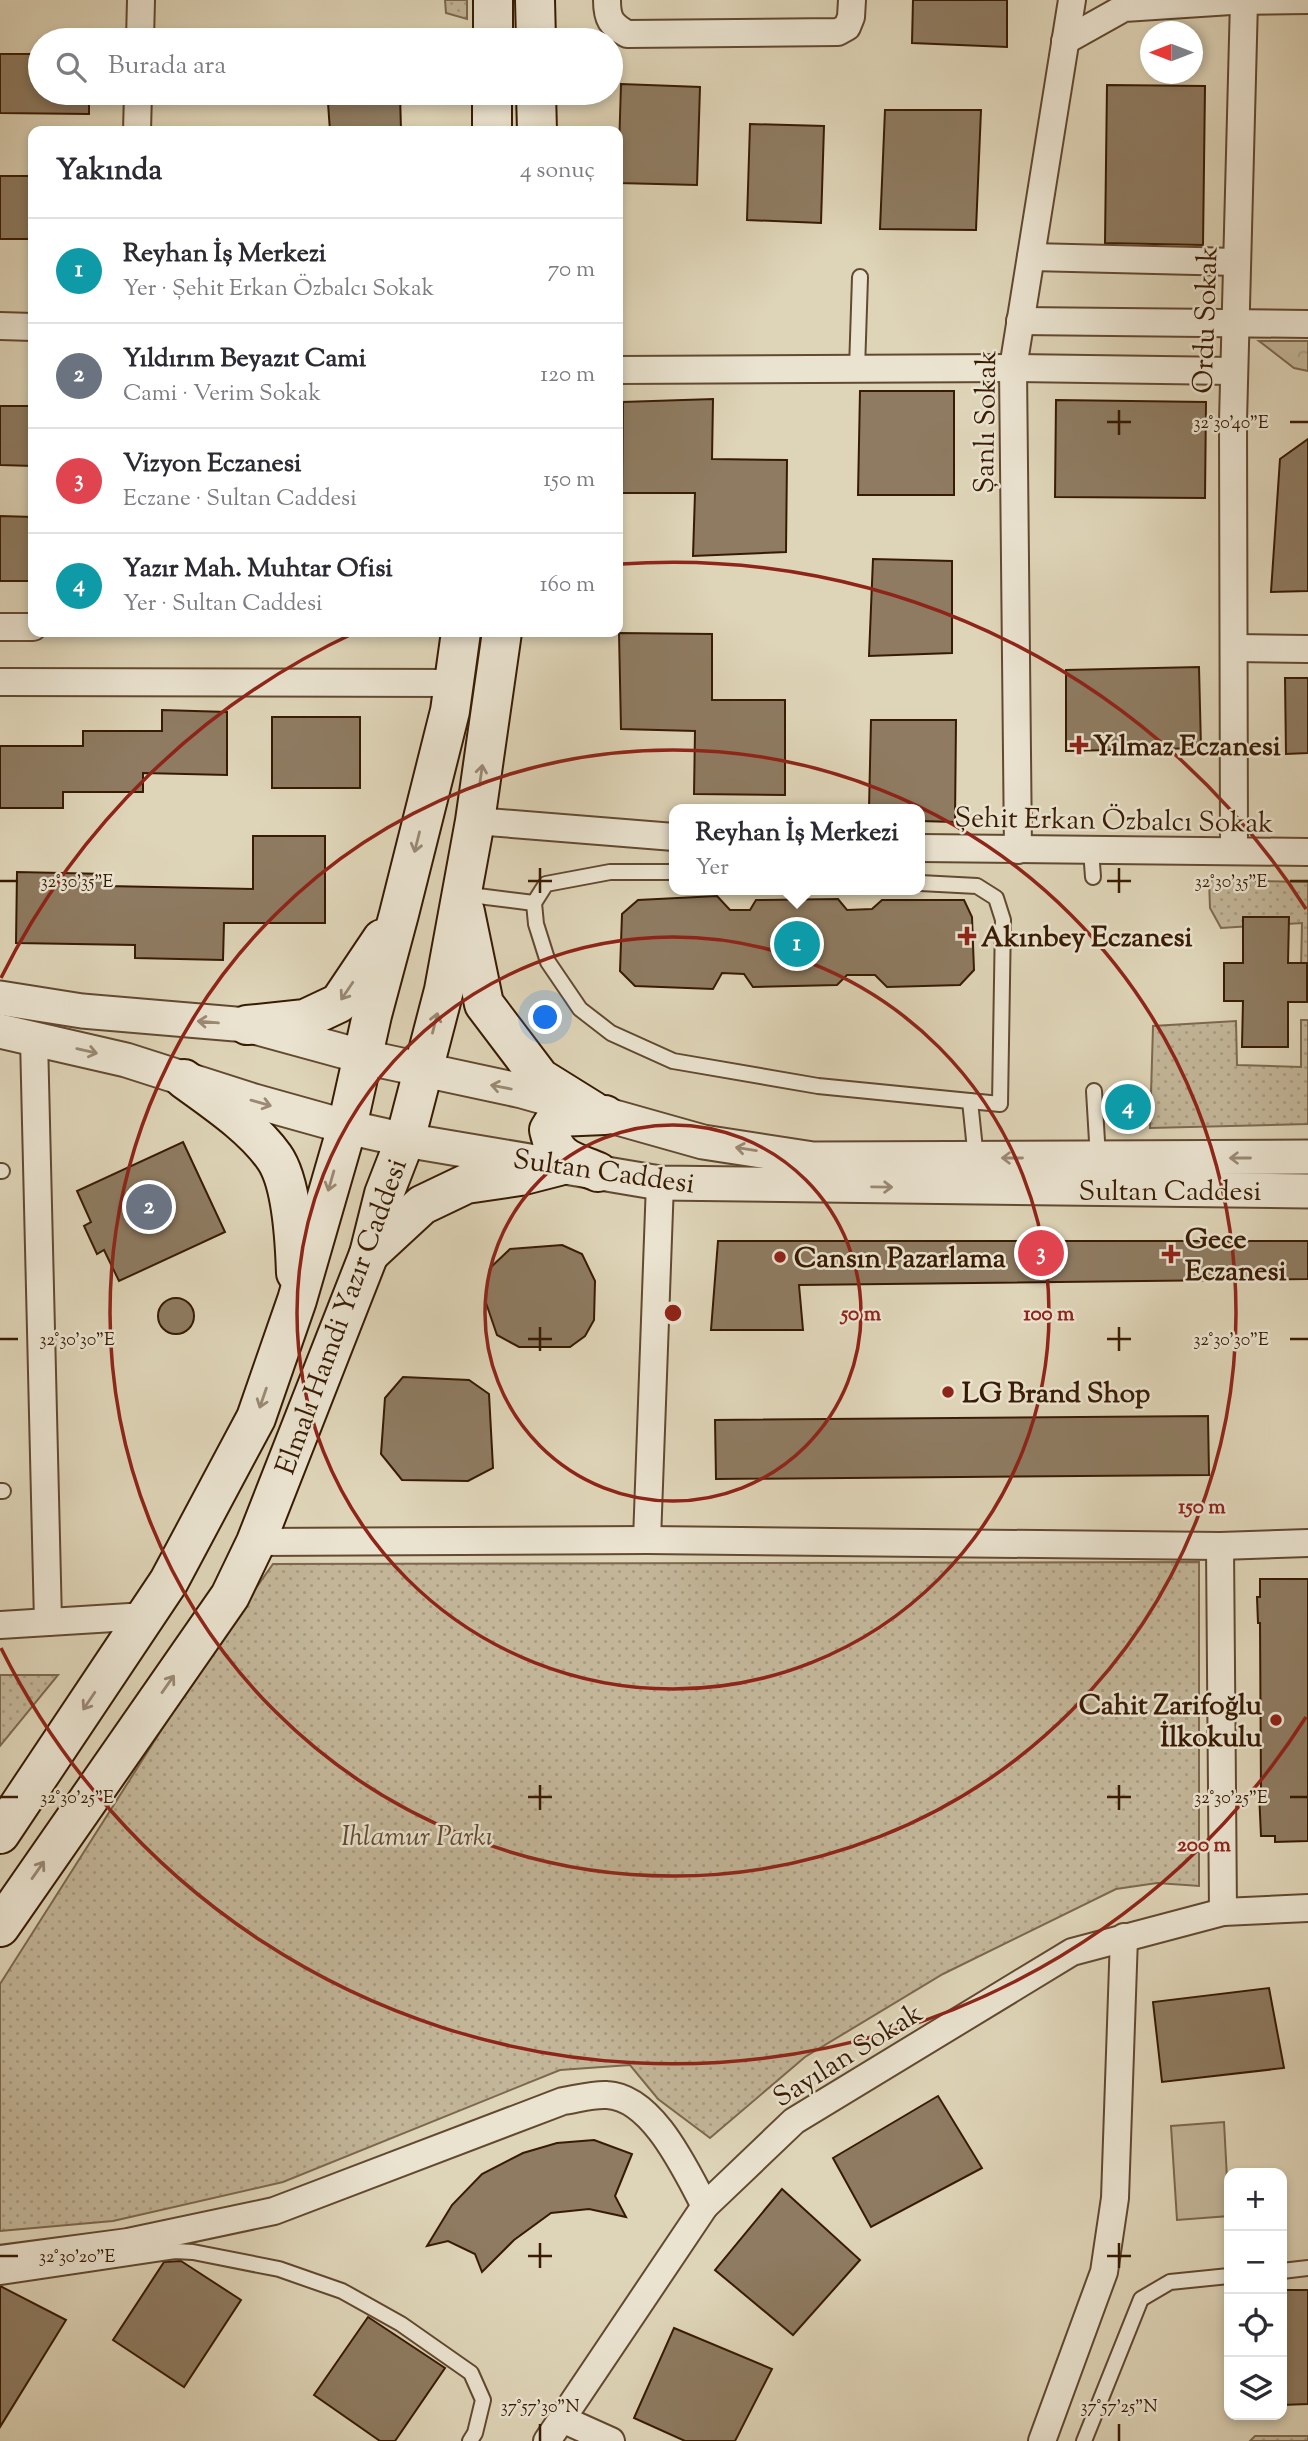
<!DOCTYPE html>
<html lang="tr">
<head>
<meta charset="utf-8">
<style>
  :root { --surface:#fff; --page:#f2f2f3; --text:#2b2b33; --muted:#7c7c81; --line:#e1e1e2; --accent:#db2777 }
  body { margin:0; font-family:"Sorts Mill Goudy",serif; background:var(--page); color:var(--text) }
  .controls { position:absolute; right:21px; bottom:21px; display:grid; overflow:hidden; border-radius:14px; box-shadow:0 4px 10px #0003 }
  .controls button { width:63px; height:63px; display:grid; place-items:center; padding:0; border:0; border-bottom:2px solid var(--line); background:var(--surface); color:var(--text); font:35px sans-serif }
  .compass { position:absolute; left:1140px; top:21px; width:63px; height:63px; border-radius:50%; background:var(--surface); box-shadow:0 4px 10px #0003; rotate:270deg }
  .you { position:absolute; left:546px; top:1018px; width:24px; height:24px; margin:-18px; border:5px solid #fff; border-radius:50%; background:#1a73e8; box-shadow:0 0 0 10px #1a73e833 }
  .badge { display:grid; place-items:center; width:46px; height:46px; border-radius:50%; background:var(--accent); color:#fff; font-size:23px; font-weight:700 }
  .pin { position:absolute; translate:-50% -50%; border:4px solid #fff; box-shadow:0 2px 7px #0006 }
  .popup { position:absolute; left:669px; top:804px; width:256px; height:91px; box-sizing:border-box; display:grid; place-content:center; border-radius:14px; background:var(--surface); filter:drop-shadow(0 2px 5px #0005); font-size:23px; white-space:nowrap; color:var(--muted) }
  .popup b { font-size:26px; color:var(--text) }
  .popup::after { content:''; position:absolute; left:50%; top:100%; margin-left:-14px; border:14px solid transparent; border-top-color:var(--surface) }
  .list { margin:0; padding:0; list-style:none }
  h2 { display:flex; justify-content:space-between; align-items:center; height:91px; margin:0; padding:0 28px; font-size:30px }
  h2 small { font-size:23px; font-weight:400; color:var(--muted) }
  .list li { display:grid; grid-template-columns:46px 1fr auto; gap:21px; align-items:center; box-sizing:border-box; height:105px; padding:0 28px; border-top:2px solid var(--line) }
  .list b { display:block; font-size:26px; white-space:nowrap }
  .list p { margin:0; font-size:23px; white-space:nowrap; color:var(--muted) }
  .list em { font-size:23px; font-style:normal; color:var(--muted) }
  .icon { flex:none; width:38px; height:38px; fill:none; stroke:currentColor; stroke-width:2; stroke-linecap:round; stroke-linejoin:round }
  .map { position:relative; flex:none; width:1308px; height:2441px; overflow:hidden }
  .search { position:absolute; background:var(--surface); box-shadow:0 4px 10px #0003; left:28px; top:28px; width:595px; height:77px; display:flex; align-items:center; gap:18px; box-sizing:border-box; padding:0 24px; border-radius:38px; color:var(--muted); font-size:26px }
  .panel { position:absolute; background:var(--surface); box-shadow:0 4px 10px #0003; left:28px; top:126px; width:595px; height:511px; border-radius:14px }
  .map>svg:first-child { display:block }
</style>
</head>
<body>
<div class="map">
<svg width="1308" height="2441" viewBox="0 0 1308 2441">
  <defs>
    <pattern id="grass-dots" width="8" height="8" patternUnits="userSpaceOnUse" patternTransform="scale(1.75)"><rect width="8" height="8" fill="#c2b598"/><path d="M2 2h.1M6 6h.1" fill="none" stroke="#a79b81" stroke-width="1.8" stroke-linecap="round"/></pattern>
    <pattern id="forest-crowns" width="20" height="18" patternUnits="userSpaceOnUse" patternTransform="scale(1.75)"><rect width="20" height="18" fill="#c2b598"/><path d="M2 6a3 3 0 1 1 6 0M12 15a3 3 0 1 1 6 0" fill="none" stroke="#a79b81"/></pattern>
  </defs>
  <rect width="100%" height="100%" fill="#ded4b7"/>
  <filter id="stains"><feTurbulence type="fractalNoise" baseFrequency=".00286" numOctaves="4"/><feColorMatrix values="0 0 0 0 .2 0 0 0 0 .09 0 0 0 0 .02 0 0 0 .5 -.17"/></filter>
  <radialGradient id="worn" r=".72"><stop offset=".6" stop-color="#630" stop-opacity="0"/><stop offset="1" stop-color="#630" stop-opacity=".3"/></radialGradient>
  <g fill="url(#grass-dots)" stroke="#7d684e" stroke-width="2">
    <polygon points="445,0 467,0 467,19 446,13"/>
    <polygon points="1209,880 1308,882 1308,969 1301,969 1302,923 1221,928 1210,908"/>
    <polygon points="1301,1020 1308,1020 1308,1124 1150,1128 1153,1026 1236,1021 1237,1065 1301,1067"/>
    <polygon points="1199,1562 1199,1886 1157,1883 1116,1889 943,1974 805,2057 710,2138 658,2099 630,2065 560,2070 283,2182 113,2221 0,2231 0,1984 216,1644 273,1564"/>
    <polygon points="0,1675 58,1675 0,1746"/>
    <polygon points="1255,2436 1308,2436 1308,2441 1250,2441"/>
  </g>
  <polygon fill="url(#forest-crowns)" stroke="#7d684e" stroke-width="2" points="1259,341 1308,341 1308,371 1294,368"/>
  <polygon fill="#c2b598" stroke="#7d684e" stroke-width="2" points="1224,2122 1229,2216 1177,2220 1171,2126"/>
  <g fill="#8e7b61" stroke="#381b03" stroke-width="2">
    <polygon points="913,0 1007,0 1007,47 912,43"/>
    <polygon points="0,54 40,54 40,93 89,93 89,114 0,113"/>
    <polygon points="621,84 700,87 697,185 618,183"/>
    <polygon points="1107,85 1205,86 1203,245 1105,243"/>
    <polygon points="331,93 400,93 401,131 330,131 328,103"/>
    <polygon points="885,110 981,110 976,230 880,229"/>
    <polygon points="750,124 824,126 821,223 747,220"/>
    <rect x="0" y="176" width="33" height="63"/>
    <polygon points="860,391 954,391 954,495 858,495"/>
    <polygon points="713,399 712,459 787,460 786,552 693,556 695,493 622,493 623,402"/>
    <polygon points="1056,400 1206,402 1205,498 1055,497"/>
    <polygon points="0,406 33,406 33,466 0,465"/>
    <polygon points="1308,439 1308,591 1271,592 1280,459"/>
    <polygon points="0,516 33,517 33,581 0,581"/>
    <polygon points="873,559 952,561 952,653 869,656"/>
    <polygon points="619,633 712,634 712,700 785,700 785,795 694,794 695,731 621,729"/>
    <polygon points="1199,667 1201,748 1066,751 1066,670"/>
    <polygon points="1285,678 1308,678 1308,753 1286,754"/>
    <polygon points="162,710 227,712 227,775 143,773 143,792 63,792 63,808 0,808 0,746 83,746 83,731 162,731"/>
    <rect x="272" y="717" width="88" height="71"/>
    <polygon points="871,720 956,720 955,822 920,821 920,809 869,809"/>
    <polygon points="253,836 325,836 325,923 224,923 223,960 135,958 135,945 16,943 17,872 107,874 107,886 253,889"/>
    <polygon points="717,896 730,910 750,910 756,900 838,899 847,910 872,909 882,900 964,900 972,917 974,970 960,985 887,987 875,975 847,975 837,985 753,987 744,974 722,973 713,989 635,986 620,971 622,914 638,900"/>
    <polygon points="1243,917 1289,917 1288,963 1307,963 1307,1002 1288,1002 1288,1047 1242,1047 1243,1001 1224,1001 1224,963 1243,963"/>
    <polygon points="183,1142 225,1232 119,1281 104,1250 97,1254 84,1226 91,1222 77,1191"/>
    <polygon points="718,1241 1308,1241 1308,1279 799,1285 803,1330 711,1330"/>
    <polygon points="562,1245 582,1254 595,1281 594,1320 585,1336 570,1347 519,1347 497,1335 485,1300 490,1268 510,1249"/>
    <circle cx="176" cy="1316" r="18"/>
    <polygon points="403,1377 469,1380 489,1394 493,1468 468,1481 402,1480 381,1454 385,1398"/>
    <polygon points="1208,1416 1209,1475 716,1479 715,1420"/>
    <polygon points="1260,1579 1308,1579 1308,1841 1275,1842 1275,1836 1261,1836 1259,1792 1261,1792 1260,1623 1258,1623 1257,1597 1260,1597"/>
    <polygon points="1269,1988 1284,2068 1162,2082 1153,2002"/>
    <polygon points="938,2096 982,2168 871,2227 833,2158"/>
    <polygon points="594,2140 632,2154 615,2196 626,2217 589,2209 551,2213 514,2240 482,2272 475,2254 448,2241 427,2246 452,2205 482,2174 523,2153 557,2143"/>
    <polygon points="782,2189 860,2260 793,2335 715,2270"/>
    <polygon points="181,2261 241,2300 184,2387 113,2340 164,2262"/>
    <polygon points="0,2286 66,2320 0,2427"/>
    <polygon points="1282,2290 1308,2290 1308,2404 1282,2405"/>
    <polygon points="368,2317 445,2368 395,2441 380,2441 314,2395"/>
    <polygon points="674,2328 772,2369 735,2441 685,2441 634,2418"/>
  </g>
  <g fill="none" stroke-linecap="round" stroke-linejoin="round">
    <defs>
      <g id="service">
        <polyline points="857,369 860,277"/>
        <polyline points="1091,850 1093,877"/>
        <polyline points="674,872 610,872 546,884 534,903 536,924 548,962 580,1009 611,1033 673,1061 818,1086 1000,1104 1003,920 996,898 977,886 920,883"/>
        <polyline points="462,894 534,903"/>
        <polyline points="1094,1091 1098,1158"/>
        <polyline points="970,1101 976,1159"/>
        <polyline points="0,1171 2,1171"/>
        <polyline points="0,1491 3,1491"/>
        <polyline points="1282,2271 1308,2268"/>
        <polyline points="0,2277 175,2251 193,2252 279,2269 342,2291 401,2324 471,2373 483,2400 475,2433 470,2441"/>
        <polyline points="1084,2441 1141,2299 1170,2282 1229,2276"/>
      </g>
      <g id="minor">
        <path d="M607,0C607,19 611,25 627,34L838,32L847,27L851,17L852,0"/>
        <polyline points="140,40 141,0"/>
        <polyline points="1065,41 1124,8 1231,1 1308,0"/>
        <polyline points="137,131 138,93"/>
        <polyline points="1031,257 1237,262"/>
        <polyline points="1020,321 1308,324"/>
        <polyline points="0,326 33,327"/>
        <polyline points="618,370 1013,368 1234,371"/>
        <polyline points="0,627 33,627"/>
        <polyline points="1234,648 1308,649"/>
        <polyline points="0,682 454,683"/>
        <polyline points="475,821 674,837"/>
        <polyline points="920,848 1308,852"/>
        <polyline points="1018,850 1013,368 1072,0"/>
        <polyline points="1234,851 1233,421 1244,1"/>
        <polyline points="34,1039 48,1622"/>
        <polyline points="647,1540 660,1183"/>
        <polyline points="256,1542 647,1540 1220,1546 1308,1543"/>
        <polyline points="1220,1546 1223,1912"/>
        <polyline points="0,1625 146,1616"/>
        <path d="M0,2259L128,2242L274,2211L563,2101C577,2099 593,2094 607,2095C653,2097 686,2171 705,2206"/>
        <polyline points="562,2419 611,2441"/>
        <polyline points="547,2441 705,2206 794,2121 1072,1952 1223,1912 1308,1908"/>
        <polyline points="1042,2441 1104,2272 1115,2198 1124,1937"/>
      </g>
      <g id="tertiary">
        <polyline points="0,998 82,1011 247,1025 364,1057 522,1091 703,1142 813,1159 1308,1157"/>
        <polyline points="0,1031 126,1060 254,1101 347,1127 405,1140 660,1183 1308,1191"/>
      </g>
      <g id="secondary">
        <polyline points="535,0 536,40"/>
        <polyline points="493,40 493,0"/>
        <polyline points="536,93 537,131"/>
        <polyline points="492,131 492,93"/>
        <polyline points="465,912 484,1004 540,1078 593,1111"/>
        <polyline points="247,1025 305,1019 339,1003 382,939"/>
        <path d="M184,1079C214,1101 252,1126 274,1157C292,1182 295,1243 296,1273"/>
        <path d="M598,1172C573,1161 555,1160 549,1130L557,1117L605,1115"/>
        <polyline points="369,1254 422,1205 466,1184 520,1176 559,1166"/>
        <polyline points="0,1834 169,1581 256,1418 297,1300 347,1127 372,1015 399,914 450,711 461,632"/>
        <polyline points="0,1927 230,1596 256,1542 369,1254 384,1194 405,1140 444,990 475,821 502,632"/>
      </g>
    </defs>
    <use href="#service" stroke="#624930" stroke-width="18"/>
    <use href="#minor" stroke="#624930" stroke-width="30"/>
    <use href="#tertiary" stroke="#624930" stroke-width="37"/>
    <use href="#secondary" stroke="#381b03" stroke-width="42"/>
    <use href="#service" stroke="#eae3d0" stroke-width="14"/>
    <use href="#minor" stroke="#eae3d0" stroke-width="26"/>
    <use href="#tertiary" stroke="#eae3d0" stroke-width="33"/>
    <use href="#secondary" stroke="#eae3d0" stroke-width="38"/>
  </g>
  <defs><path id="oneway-shaft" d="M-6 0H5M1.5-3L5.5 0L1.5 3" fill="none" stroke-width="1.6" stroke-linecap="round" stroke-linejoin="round" transform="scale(1.75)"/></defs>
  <g stroke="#9a8974">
    <use href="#oneway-shaft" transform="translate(481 775) rotate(-82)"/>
    <use href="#oneway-shaft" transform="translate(417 842) rotate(104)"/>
    <use href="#oneway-shaft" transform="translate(347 991) rotate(124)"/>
    <use href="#oneway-shaft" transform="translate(208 1022) rotate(-175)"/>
    <use href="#oneway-shaft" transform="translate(435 1023) rotate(-76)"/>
    <use href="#oneway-shaft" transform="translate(87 1051) rotate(13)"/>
    <use href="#oneway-shaft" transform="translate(501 1087) rotate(-169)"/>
    <use href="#oneway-shaft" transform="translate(261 1103) rotate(16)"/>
    <use href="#oneway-shaft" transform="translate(746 1149) rotate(-171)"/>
    <use href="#oneway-shaft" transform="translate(1012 1158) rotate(180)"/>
    <use href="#oneway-shaft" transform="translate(1240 1158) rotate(180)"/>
    <use href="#oneway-shaft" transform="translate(331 1181) rotate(106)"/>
    <use href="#oneway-shaft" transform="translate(882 1187) rotate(1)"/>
    <use href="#oneway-shaft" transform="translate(263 1398) rotate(109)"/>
    <use href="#oneway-shaft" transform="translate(168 1684) rotate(-55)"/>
    <use href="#oneway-shaft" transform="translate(89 1701) rotate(124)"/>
    <use href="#oneway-shaft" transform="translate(38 1870) rotate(-55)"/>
  </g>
  <path fill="none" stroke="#381b03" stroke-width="2.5" d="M1119,410V435M1107,422H1131M1290,422H1308M540,868V893M1119,868V893M0,881H18M528,881H552M1107,881H1131M1290,881H1308M540,1327V1351M1119,1327V1351M0,1339H18M528,1339H552M1107,1339H1131M1290,1339H1308M540,1785V1810M1119,1785V1810M0,1797H18M528,1797H552M1107,1797H1131M1290,1797H1308M540,2243V2268M1119,2243V2268M0,2256H18M528,2256H552M1107,2256H1131M540,2424V2441M1119,2424V2441"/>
  <g fill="none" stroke="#8f2418" stroke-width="3.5">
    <circle cx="673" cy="1313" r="188"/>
    <circle cx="673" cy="1313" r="376"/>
    <circle cx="673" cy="1313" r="563"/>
    <path d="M1306 1717A751 751 0 0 1 1 1648M1 978A751 751 0 0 1 356 632M621 564A751 751 0 0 1 1306 909"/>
  </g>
  <g fill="#8f2418" stroke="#eae3d0" stroke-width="2.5">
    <path d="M1075.5 734.5h7v7h7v7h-7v7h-7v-7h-7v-7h7z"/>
    <path d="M963.5 925.5h7v7h7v7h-7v7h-7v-7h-7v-7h7z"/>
    <path d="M1167.5 1243.5h7v7h7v7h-7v7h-7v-7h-7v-7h7z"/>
    <circle cx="780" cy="1257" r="7"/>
    <circle cx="948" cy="1392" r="7"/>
    <circle cx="1276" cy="1720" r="7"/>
  </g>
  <g text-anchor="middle" stroke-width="5" stroke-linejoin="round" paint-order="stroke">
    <g font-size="28" fill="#381b03" stroke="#eae3d0">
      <text transform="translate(1204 320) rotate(-88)" y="10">Ordu Sokak</text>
      <text transform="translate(984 422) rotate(-89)" y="10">Şanlı Sokak</text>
      <text transform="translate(1114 819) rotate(1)" y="10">Şehit Erkan Özbalcı Sokak</text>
      <text transform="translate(604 1170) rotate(8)" y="10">Sultan Caddesi</text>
      <text x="1170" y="1200">Sultan Caddesi</text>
      <text transform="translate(340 1316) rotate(-70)" y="10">Elmalı Hamdi Yazır Caddesi</text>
      <text transform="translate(847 2054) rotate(-32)" y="10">Sayılan Sokak</text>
    </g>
    <g font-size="28" font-weight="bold" fill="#381b03" stroke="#eae3d0" text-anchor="start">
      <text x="1093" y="755">Yılmaz Eczanesi</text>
      <text x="981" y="946">Akınbey Eczanesi</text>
      <text x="1185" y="1248">Gece<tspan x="1185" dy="32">Eczanesi</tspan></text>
      <text x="794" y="1267">Cansın Pazarlama</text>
      <text x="962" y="1402">LG Brand Shop</text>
      <text x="1262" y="1714" text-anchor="end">Cahit Zarifoğlu<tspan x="1262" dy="32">İlkokulu</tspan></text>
    </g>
    <g font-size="28" font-style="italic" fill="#614930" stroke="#eae3d0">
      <text x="417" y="1845">Ihlamur Parkı</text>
    </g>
  </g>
  <g font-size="18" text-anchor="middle" fill="#381b03" stroke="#eae3d0" stroke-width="5" stroke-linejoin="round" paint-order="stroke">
    <text x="1231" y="428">32°30'40"E</text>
    <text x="1231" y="887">32°30'35"E</text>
    <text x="77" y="887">32°30'35"E</text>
    <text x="1231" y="1345">32°30'30"E</text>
    <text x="77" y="1345">32°30'30"E</text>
    <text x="77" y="1803">32°30'25"E</text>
    <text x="1231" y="1803">32°30'25"E</text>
    <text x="77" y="2262">32°30'20"E</text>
    <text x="540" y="2412">37°57'30"N</text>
    <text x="1119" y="2412">37°57'25"N</text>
  </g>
  <circle cx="673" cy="1313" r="10" fill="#8f2418" stroke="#eae3d0" stroke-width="3.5"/>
  <g font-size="21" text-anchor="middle" font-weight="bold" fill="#8f2418" stroke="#eae3d0" stroke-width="5" stroke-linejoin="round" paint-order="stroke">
    <text x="861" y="1320">50 m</text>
    <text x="1049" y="1320">100 m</text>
    <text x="1202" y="1513">150 m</text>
    <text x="1204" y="1851">200 m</text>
  </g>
  <rect width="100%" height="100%" filter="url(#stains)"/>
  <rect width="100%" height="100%" fill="url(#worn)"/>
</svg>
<div class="controls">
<button>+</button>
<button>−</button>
<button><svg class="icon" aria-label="locate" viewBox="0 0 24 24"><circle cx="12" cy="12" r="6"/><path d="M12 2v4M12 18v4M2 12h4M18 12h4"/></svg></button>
<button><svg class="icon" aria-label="layers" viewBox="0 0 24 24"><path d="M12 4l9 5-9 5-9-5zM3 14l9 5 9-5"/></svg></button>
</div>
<svg class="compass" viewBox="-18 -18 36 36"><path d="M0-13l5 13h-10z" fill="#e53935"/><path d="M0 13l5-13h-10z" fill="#7c7c81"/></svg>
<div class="you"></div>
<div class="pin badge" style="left:797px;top:944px;background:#0f9aa8">1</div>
<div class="popup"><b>Reyhan İş Merkezi</b>Yer</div>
<div class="pin badge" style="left:149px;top:1207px;background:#6b7280">2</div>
<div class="pin badge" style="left:1041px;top:1253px;background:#e0444e">3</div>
<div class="pin badge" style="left:1128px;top:1107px;background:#0f9aa8">4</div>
<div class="search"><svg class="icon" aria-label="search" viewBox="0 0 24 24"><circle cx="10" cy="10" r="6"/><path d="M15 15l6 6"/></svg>Burada ara</div>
<section class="panel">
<h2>Yakında<small>4 sonuç</small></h2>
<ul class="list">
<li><span class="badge" style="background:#0f9aa8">1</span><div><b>Reyhan İş Merkezi</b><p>Yer · Şehit Erkan Özbalcı Sokak</p></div><em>70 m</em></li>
<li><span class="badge" style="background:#6b7280">2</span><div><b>Yıldırım Beyazıt Cami</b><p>Cami · Verim Sokak</p></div><em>120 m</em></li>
<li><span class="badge" style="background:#e0444e">3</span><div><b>Vizyon Eczanesi</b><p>Eczane · Sultan Caddesi</p></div><em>150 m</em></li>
<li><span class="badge" style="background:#0f9aa8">4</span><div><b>Yazır Mah. Muhtar Ofisi</b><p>Yer · Sultan Caddesi</p></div><em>160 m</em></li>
</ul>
</section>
</div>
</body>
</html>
